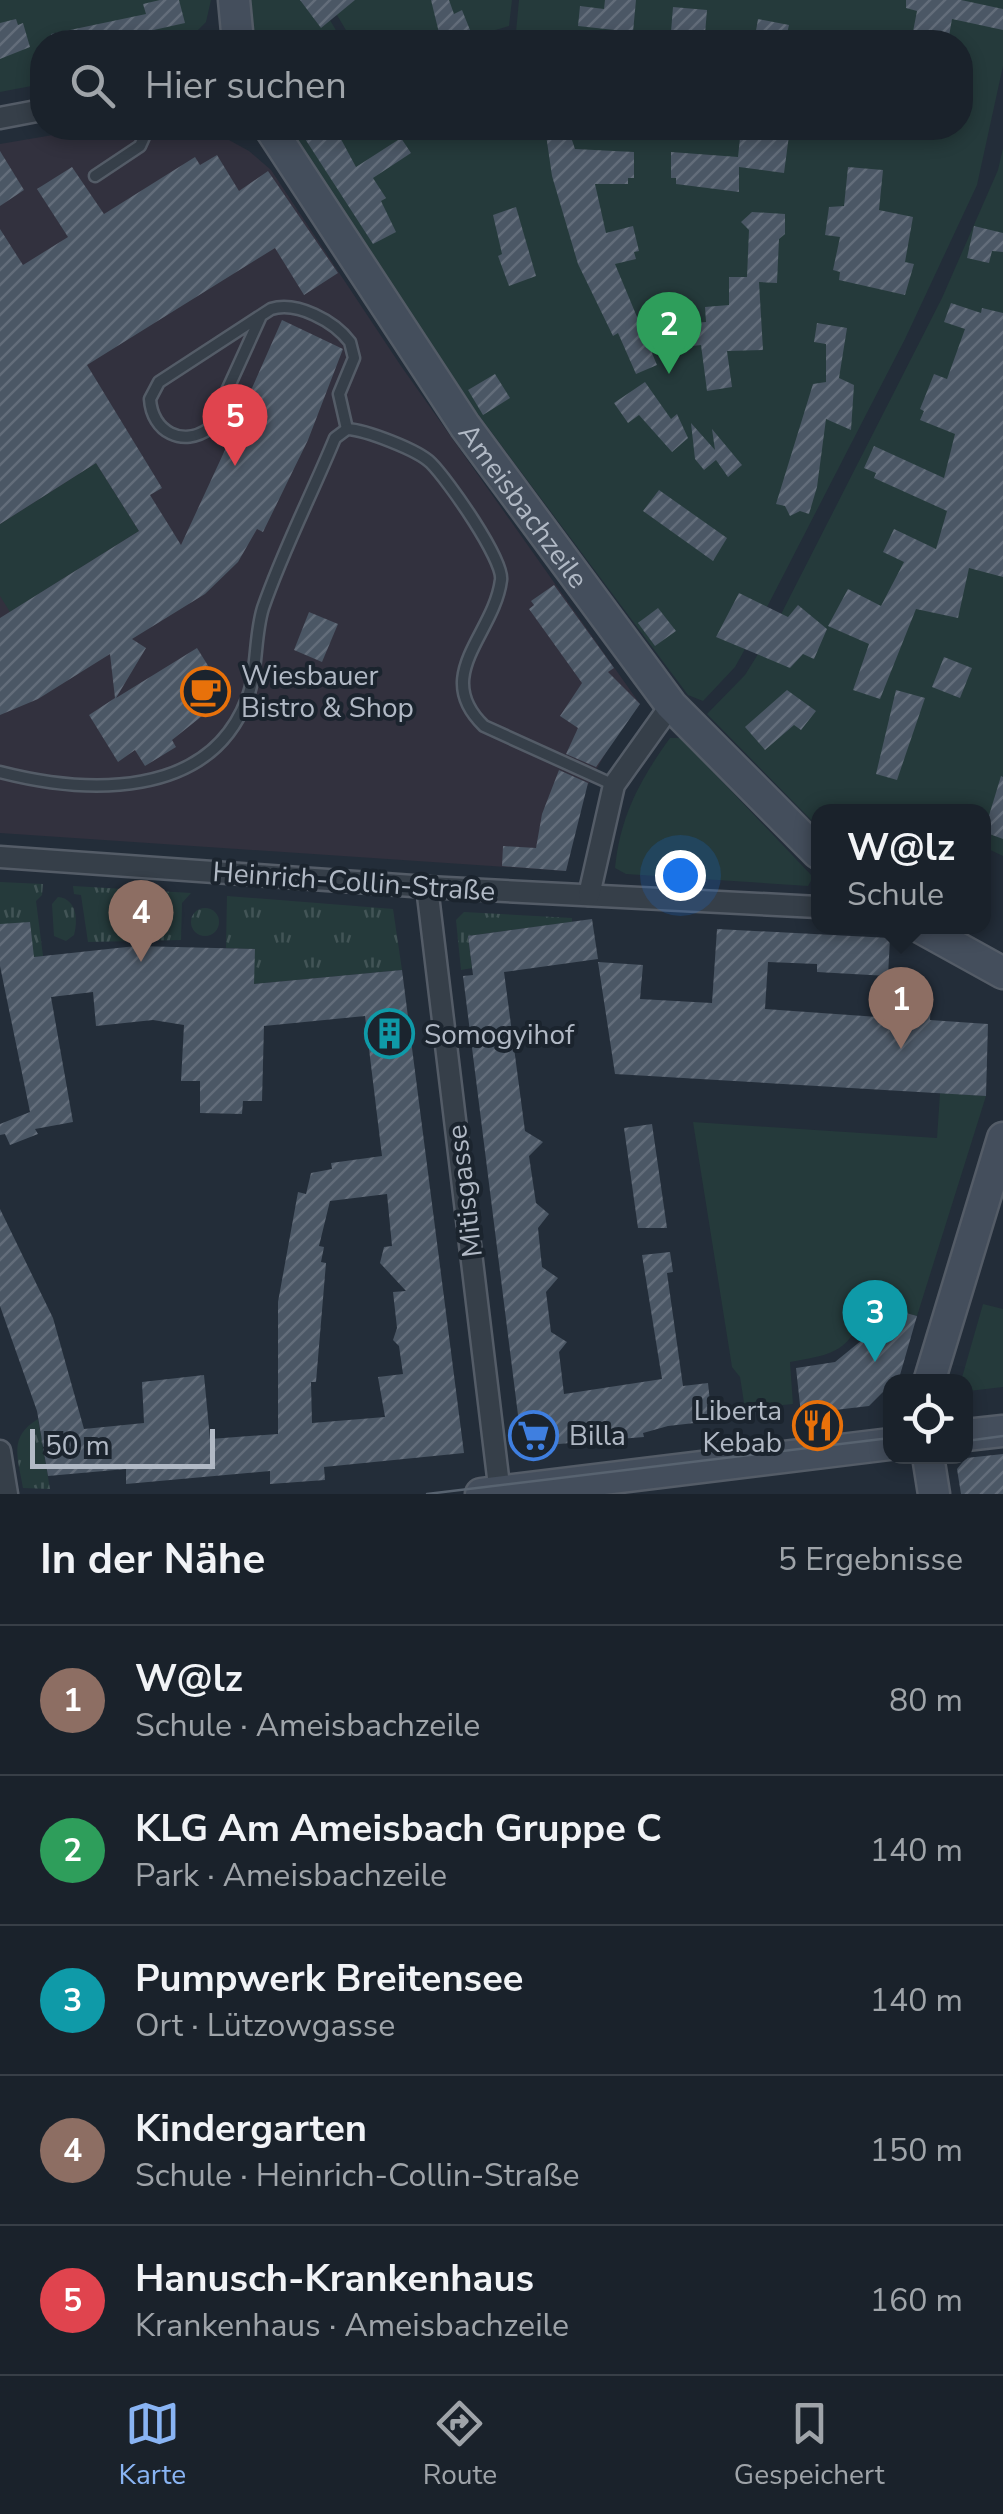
<!DOCTYPE html>
<html lang="de">
<head>
<meta charset="utf-8">
<style>
  :root { --surface:#1a222b; --page:#232a33; --text:#f1f3f6; --muted:#9fa4a9; --line:#383f47; --accent:#89b4f3 }
  body { margin:0; font-family:"Nunito Sans",sans-serif; background:var(--page); color:var(--text) }
  .controls { position:absolute; right:30px; bottom:30px; display:grid; overflow:hidden; border-radius:20px; box-shadow:0 5px 15px #0003 }
  .controls button { width:90px; height:90px; display:grid; place-items:center; padding:0; border:0; border-bottom:2px solid var(--line); background:var(--surface); color:var(--text); font:50px sans-serif }
  .scale { position:absolute; left:30px; bottom:25px; width:185px; box-sizing:border-box; padding-left:10px; border:5px solid #b1b9c5; border-top:0; font-size:28px; line-height:35px; white-space:nowrap; color:#b1b9c5; -webkit-text-stroke:8px #1b242e; paint-order:stroke }
  .you { position:absolute; left:680px; top:875px; width:35px; height:35px; margin:-25px; border:8px solid #fff; border-radius:50%; background:#1a73e8; box-shadow:0 0 0 15px #1a73e833 }
  .badge { display:grid; place-items:center; width:65px; height:65px; border-radius:50%; background:var(--accent); color:#fff; font-size:32px; font-weight:700 }
  .pin { position:absolute; translate:-50% -82px; filter:drop-shadow(0 2px 5px #0008) }
  .pin::after { content:''; position:absolute; top:52px; width:35px; height:30px; background:inherit; clip-path:polygon(0 0,100% 0,50% 100%) }
  .popup { position:absolute; left:811px; top:804px; width:180px; height:130px; box-sizing:border-box; display:grid; place-content:center; border-radius:20px; background:var(--surface); filter:drop-shadow(0 2px 8px #0005); font-size:32px; white-space:nowrap; color:var(--muted) }
  .popup b { font-size:38px; color:var(--text) }
  .popup::after { content:''; position:absolute; left:50%; top:100%; margin-left:-20px; border:20px solid transparent; border-top-color:var(--surface) }
  .list { margin:0; padding:0; list-style:none }
  h2 { display:flex; justify-content:space-between; align-items:center; height:130px; margin:0; padding:0 40px; font-size:42px }
  h2 small { font-size:32px; font-weight:400; color:var(--muted) }
  .list li { display:grid; grid-template-columns:65px 1fr auto; gap:30px; align-items:center; box-sizing:border-box; height:150px; padding:0 40px; border-top:2px solid var(--line) }
  .list b { display:block; font-size:38px; white-space:nowrap }
  .list p { margin:0; font-size:32px; white-space:nowrap; color:var(--muted) }
  .list em { font-size:32px; font-style:normal; color:var(--muted) }
  .icon { flex:none; width:55px; height:55px; fill:none; stroke:currentColor; stroke-width:2; stroke-linecap:round; stroke-linejoin:round }
  .map { position:relative; flex:none; width:1003px; height:1494px; overflow:hidden }
  .search { position:absolute; background:var(--surface); box-shadow:0 5px 15px #0003; left:30px; right:30px; top:30px; height:110px; display:flex; align-items:center; gap:25px; box-sizing:border-box; padding:0 35px; border-radius:40px; color:var(--muted); font-size:38px }
  .sheet { height:880px; background:var(--surface) }
  nav { display:flex; justify-content:space-around; align-items:center; box-sizing:border-box; height:140px; border-top:2px solid var(--line); background:var(--surface); font-size:28px; color:var(--muted) }
  nav a { display:grid; justify-items:center; gap:5px }
  nav .on { color:var(--accent) }
  .map>svg:first-child { display:block }
</style>
</head>
<body>
<div class="map">
<svg width="1003" height="1494" viewBox="0 0 1003 1494">
  <defs>
    <pattern id="grass-tufts" width="24" height="20" patternUnits="userSpaceOnUse" patternTransform="scale(2.5)"><rect width="24" height="20" fill="#253a3b"/><path d="M3 7l-1-3M5 7V3M7 7l1-3M15 17l-1-3M17 17v-4M19 17l1-3" fill="none" stroke="#425456"/></pattern>
    <pattern id="building-hatch" width="6" height="6" patternUnits="userSpaceOnUse" patternTransform="scale(2.5)"><rect width="6" height="6" fill="#4b5765"/><path d="M-1 1l2-2M0 6l6-6M5 7l2-2" fill="none" stroke="#636d7a"/></pattern>
  </defs>
  <rect width="100%" height="100%" fill="#232d39"/>
  <polygon fill="#32313e" points="94,128 207,128 249,151 271,170 401,366 640,704 615,736 584,792 566,871 0,833 0,144"/>
  <g fill="url(#grass-tufts)">
    <polygon points="0,882 43,884 42,895 36,901 43,956 34,957 0,924"/>
    <polygon points="73,886 191,893 182,903 181,940 88,942 81,895 74,894"/>
    <polygon points="227,896 393,909 402,970 254,984 254,949 226,948"/>
    <path d="M58,897C77,899 78,920 74,935L66,941L54,936L52,904Z"/>
    <circle cx="205" cy="922" r="14"/>
    <polygon points="464,912 572,918 572,922 468,936 472,968 461,970 456,920"/>
    <path d="M38,1419L50,1489L23,1488C18,1457 8,1437 38,1419Z"/>
  </g>
  <g fill="#253a3b">
    <polygon points="0,0 211,0 206,22 186,42 42,42 42,84 0,92"/>
    <polygon points="251,0 318,0 343,42 255,42"/>
    <polygon points="328,0 512,0 509,26 455,42 353,42"/>
    <polygon points="519,0 1003,0 1003,66 977,185 905,339 750,640 735,667 703,701 688,695 474,409 289,128 960,128 960,42 483,42 516,32"/>
    <polygon points="1003,148 1003,856 984,847 984,812 818,812 818,827 707,714 745,675 773,630 942,298 998,170"/>
    <polygon points="96,463 139,531 10,612 0,596 0,524"/>
    <path d="M670,738H681L813,877L808,886L626,874L615,868C620,816 640,780 670,738Z"/>
    <path d="M940,1093L986,1096L917,1316L866,1302C852,1350 838,1354 790,1362L793,1404L745,1409L740,1377L732,1367L693,1122L937,1138Z"/>
    <polygon points="983,1304 1003,1309 1003,1387 969,1391 961,1381"/>
  </g>
  <g fill="url(#building-hatch)" fill-rule="evenodd">
    <polygon points="160,0 179,0 185,23 118,38 119,42 52,42 51,34 146,14 143,4"/>
    <polygon points="300,0 355,0 321,28"/>
    <polygon points="431,0 449,0 454,14 462,10 470,30 441,41"/>
    <polygon points="605,0 636,0 633,32 578,26 580,6 604,9"/>
    <polygon points="906,0 961,0 1003,9 1003,30 952,19 948,42 911,42 917,11 906,8"/>
    <polygon points="673,7 707,10 705,34 671,32"/>
    <polygon points="16,19 18,25 23,23 30,47 0,59 0,23"/>
    <polygon points="758,19 789,25 785,42 754,42"/>
    <polygon points="298,128 335,128 356,167 401,138 411,153 373,178 386,198 381,201 396,232 373,244"/>
    <polygon points="545,128 568,128 575,149 634,152 634,178 628,178 628,184 595,184 606,233 633,226 639,251 634,252 636,259 615,264 657,365 636,374 618,333 613,336 578,264 552,176"/>
    <polygon points="741,128 790,128 784,173 739,167 739,192 676,184 676,178 671,178 671,152 738,157"/>
    <polygon points="0,151 24,190 0,206"/>
    <polygon points="217,155 239,191 268,171 338,273 304,295 275,248 87,365 162,488 150,495 181,545 231,437 233,409 252,388 282,320 343,349 308,440 263,532 257,529 238,562 205,594 132,639 146,648 116,698 197,648 227,696 172,740 176,747 145,766 135,750 118,762 89,715 115,698 110,654 38,699 0,715 0,618 139,531 96,463 0,524 0,229 23,265 68,237 37,189 72,167 104,214 195,157 200,165"/>
    <polygon points="848,167 883,170 879,210 913,217 905,262 914,264 905,295 839,280 840,272 833,270 840,237 825,235 829,207 844,206"/>
    <polygon points="516,207 536,276 509,286 498,256 502,254 493,215"/>
    <polygon points="752,212 785,214 785,234 779,239 777,283 759,282 763,350 727,351 732,387 707,391 701,345 684,347 682,324 706,322 705,307 729,305 729,277 747,277 749,230 741,222"/>
    <polygon points="974,226 1003,233 1003,252 992,251 989,263 967,258"/>
    <polygon points="951,303 981,313 982,308 1003,313 1003,577 969,568 958,618 916,609 880,699 853,690 869,644 828,626 848,589 881,606 904,562 883,552 894,529 936,549 947,511 874,478 876,473 864,468 874,446 944,478 955,434 920,420 924,411 920,409 934,374 947,379 965,329 944,322"/>
    <polygon points="817,323 847,328 839,378 854,385 851,430 826,419 817,487 809,514 800,511 790,516 785,506 776,504 813,384 826,382 826,344 814,342"/>
    <polygon points="495,374 510,398 483,415 468,390"/>
    <polygon points="645,382 671,419 677,414 688,438 672,452 639,415 628,423 614,403"/>
    <polygon points="691,423 715,450 712,429 742,465 728,477 716,460 704,470 695,459"/>
    <polygon points="659,490 727,538 713,561 643,511"/>
    <polygon points="554,585 614,668 608,672 640,704 596,767 566,754 578,728 560,716 582,683 529,609 534,605 531,601"/>
    <polygon points="739,593 788,617 798,605 827,629 814,659 803,654 790,668 716,637"/>
    <polygon points="658,608 676,631 655,646 638,623"/>
    <polygon points="309,612 338,624 322,662 294,650"/>
    <polygon points="944,657 972,668 960,698 932,687"/>
    <polygon points="787,690 816,711 801,730 794,725 765,750 745,727"/>
    <polygon points="896,690 925,698 897,780 876,774"/>
    <polygon points="559,770 588,783 566,871 502,866 503,846 536,848 542,814"/>
    <polygon points="1001,776 1003,777 1003,839 984,832"/>
    <polygon points="592,919 598,959 504,972 525,1131 543,1142 529,1156 536,1203 549,1214 538,1228 542,1267 558,1278 546,1292 551,1332 567,1342 559,1352 564,1394 662,1379 642,1255 670,1252 673,1272 667,1273 683,1386 708,1383 712,1421 668,1426 643,1433 644,1437 522,1447 463,976 473,975 468,936"/>
    <path d="M30,922L34,957L136,946L255,949L254,984L402,970L464,1453L324,1467L325,1480L270,1484V1471L126,1484V1469L48,1476L37,1411L0,1306V1209L53,1318L84,1429L144,1423L142,1382L204,1375L210,1439L278,1434V1302L298,1192L306,1194L311,1173L332,1169L331,1163L382,1156L365,1016L264,1026L262,1101H243L242,1114L200,1113V1081H181L184,1025L153,1020L96,1026L93,992L51,997L73,1122L35,1129L38,1134L10,1145L5,1134L0,1135V1124L30,1112L0,966V924ZM387,1194L392,1246L384,1247L380,1263L406,1291L393,1292L397,1328L393,1340L399,1346L403,1374L378,1377L385,1417L312,1423L311,1382H316L326,1263L321,1262L324,1247L319,1246L330,1201Z"/>
    <polygon points="717,929 890,938 888,976 817,972 817,964 768,962 765,1009 878,1017 879,997 931,1000 930,1020 988,1024 986,1096 615,1074 598,962 643,965 640,999 712,1003"/>
    <polygon points="652,1124 667,1228 638,1228 624,1128"/>
    <polygon points="874,1304 917,1316 900,1375 869,1406 801,1414 796,1368 835,1362 862,1340"/>
    <polygon points="1003,1454 1003,1494 961,1494 957,1469 966,1458"/>
  </g>
  <g fill="none" stroke-linecap="round" stroke-linejoin="round">
    <defs>
      <g id="lane">
        <polyline points="95,176 140,146 148,128"/>
        <path d="M260,318L210,428C183,448 152,432 150,399L159,382L271,309C297,301 334,321 350,342L354,358L339,394L347,429"/>
        <path d="M0,772C86,794 209,800 247,699C258,670 254,637 263,608C283,550 312,494 335,438L347,429C366,430 418,450 431,463C448,480 504,560 501,580C494,635 431,675 484,726L614,785"/>
      </g>
      <g id="street">
        <polyline points="0,118 42,110"/>
        <polyline points="0,857 427,887 818,907"/>
        <polyline points="427,887 500,1494"/>
        <polyline points="589,895 614,785 671,705"/>
        <polyline points="0,1451 7,1494"/>
      </g>
      <g id="secondary">
        <polyline points="234,0 238,42"/>
        <path id="s1" d="M270,128L465,426L671,705L818,853"/>
        <polyline points="918,926 1003,973"/>
        <polyline points="929,1382 1003,1138"/>
        <polyline points="966,1435 1003,1431"/>
        <polyline points="928,1456 934,1494"/>
        <polyline points="481,1494 890,1444"/>
      </g>
    </defs>
    <use href="#lane" stroke="#545c67" stroke-width="15"/>
    <use href="#street" stroke="#545c67" stroke-width="25"/>
    <use href="#secondary" stroke="#545c67" stroke-width="35"/>
    <use href="#lane" stroke="#363f49" stroke-width="10"/>
    <use href="#street" stroke="#363f49" stroke-width="20"/>
    <use href="#secondary" stroke="#444e5c" stroke-width="30"/>
    <g stroke="#586370" stroke-width="2.5">
      <polyline points="966,1441 1003,1436"/>
      <polyline points="427,1494 890,1438"/>
    </g>
  </g>
  <defs>
    <symbol id="cafe-ring" viewBox="-11 -11 22 22"><circle r="9.5" fill="#1b242e" stroke="#e8710a" stroke-width="1.5"/><path d="M-5.5-4.5H6V0H3Q3 3.5 0 3.5H-2.5Q-5.5 3.5-5.5 0ZM3-3.2v2h1.7v-2ZM-6 4.5H4V6H-6Z" fill="#e8710a"/></symbol>
    <symbol id="building-ring" viewBox="-11 -11 22 22"><circle r="9.5" fill="#1b242e" stroke="#0f9aa8" stroke-width="1.5"/><path d="M-4-6H4V6H1V3H-1V6H-4ZM-2.5-4.3h1.7v1.8h-1.7ZM.8-4.3h1.7v1.8H.8ZM-2.5-1h1.7V.8h-1.7ZM.8-1h1.7V.8H.8Z" fill="#0f9aa8"/></symbol>
    <symbol id="restaurant-ring" viewBox="-11 -11 22 22"><circle r="9.5" fill="#1b242e" stroke="#e8710a" stroke-width="1.5"/><path d="M-5-6h1v4h1v-4h1v4h1v-4h1v5L-1.5 .5V6h-2V.5L-5-1ZM5-6V6H3V1.5H1.5Q1.5-4 5-6Z" fill="#e8710a"/></symbol>
    <symbol id="supermarket-ring" viewBox="-11 -11 22 22"><circle r="9.5" fill="#1b242e" stroke="#3f7fe0" stroke-width="1.5"/><path d="M-6-5.5h2.5l.6 2H6L4.5 2H-2.5L-4.4-4H-6ZM-1.5 3.2a1.3 1.3 0 1 0 .1 0ZM3 3.2a1.3 1.3 0 1 0 .1 0Z" fill="#3f7fe0"/></symbol>
  </defs>
  <g fill-rule="evenodd">
    <use href="#cafe-ring" x="178" y="664" width="55" height="55"/>
    <use href="#building-ring" x="362" y="1006" width="55" height="55"/>
    <use href="#restaurant-ring" x="790" y="1398" width="55" height="55"/>
    <use href="#supermarket-ring" x="506" y="1408" width="55" height="55"/>
  </g>
  <g text-anchor="middle" stroke-width="8" stroke-linejoin="round" paint-order="stroke">
    <g font-size="28" fill="#b1b9c5" stroke="#1b242e">
      <text dy="10" stroke="none"><textPath href="#s1" startOffset="455">Ameisbachzeile</textPath></text>
      <text transform="translate(354 881) rotate(4)" y="10">Heinrich-Collin-Straße</text>
      <text transform="translate(464 1191) rotate(-97)" y="10">Mitisgasse</text>
    </g>
    <g font-size="28" fill="#b1b9c5" stroke="#1b242e" text-anchor="start">
      <text x="241" y="685">Wiesbauer<tspan x="241" dy="32">Bistro &amp; Shop</tspan></text>
      <text x="424" y="1044">Somogyihof</text>
      <text x="782" y="1420" text-anchor="end">Liberta<tspan x="782" dy="32">Kebab</tspan></text>
      <text x="569" y="1445">Billa</text>
    </g>
  </g>
</svg>
<div class="controls">
<button><svg class="icon" aria-label="locate" viewBox="0 0 24 24"><circle cx="12" cy="12" r="6"/><path d="M12 2v4M12 18v4M2 12h4M18 12h4"/></svg></button>
</div>
<div class="scale">50 m</div>
<div class="you"></div>
<div class="pin badge" style="left:901px;top:1049px;background:#8d6e63">1</div>
<div class="popup"><b>W@lz</b>Schule</div>
<div class="pin badge" style="left:669px;top:374px;background:#2e9e5b">2</div>
<div class="pin badge" style="left:875px;top:1362px;background:#0f9aa8">3</div>
<div class="pin badge" style="left:141px;top:962px;background:#8d6e63">4</div>
<div class="pin badge" style="left:235px;top:466px;background:#e0444e">5</div>
<div class="search"><svg class="icon" aria-label="search" viewBox="0 0 24 24"><circle cx="10" cy="10" r="6"/><path d="M15 15l6 6"/></svg>Hier suchen</div>
</div>
<section class="sheet">
<h2>In der Nähe<small>5 Ergebnisse</small></h2>
<ul class="list">
<li><span class="badge" style="background:#8d6e63">1</span><div><b>W@lz</b><p>Schule · Ameisbachzeile</p></div><em>80 m</em></li>
<li><span class="badge" style="background:#2e9e5b">2</span><div><b>KLG Am Ameisbach Gruppe C</b><p>Park · Ameisbachzeile</p></div><em>140 m</em></li>
<li><span class="badge" style="background:#0f9aa8">3</span><div><b>Pumpwerk Breitensee</b><p>Ort · Lützowgasse</p></div><em>140 m</em></li>
<li><span class="badge" style="background:#8d6e63">4</span><div><b>Kindergarten</b><p>Schule · Heinrich-Collin-Straße</p></div><em>150 m</em></li>
<li><span class="badge" style="background:#e0444e">5</span><div><b>Hanusch-Krankenhaus</b><p>Krankenhaus · Ameisbachzeile</p></div><em>160 m</em></li>
</ul>
</section>
<nav>
<a class="on"><svg class="icon" aria-label="map" viewBox="0 0 24 24"><path d="M3 6l6-2 6 2 6-2v14l-6 2-6-2-6 2zM9 4v14M15 6v14"/></svg>Karte</a>
<a><svg class="icon" aria-label="directions" viewBox="0 0 24 24"><path d="M12 3l9 9-9 9-9-9zM9 14v-3h6M13 9l2 2-2 2"/></svg>Route</a>
<a><svg class="icon" aria-label="saved" viewBox="0 0 24 24"><path d="M7 4h10v16l-5-4-5 4z"/></svg>Gespeichert</a>
</nav>
</body>
</html>
